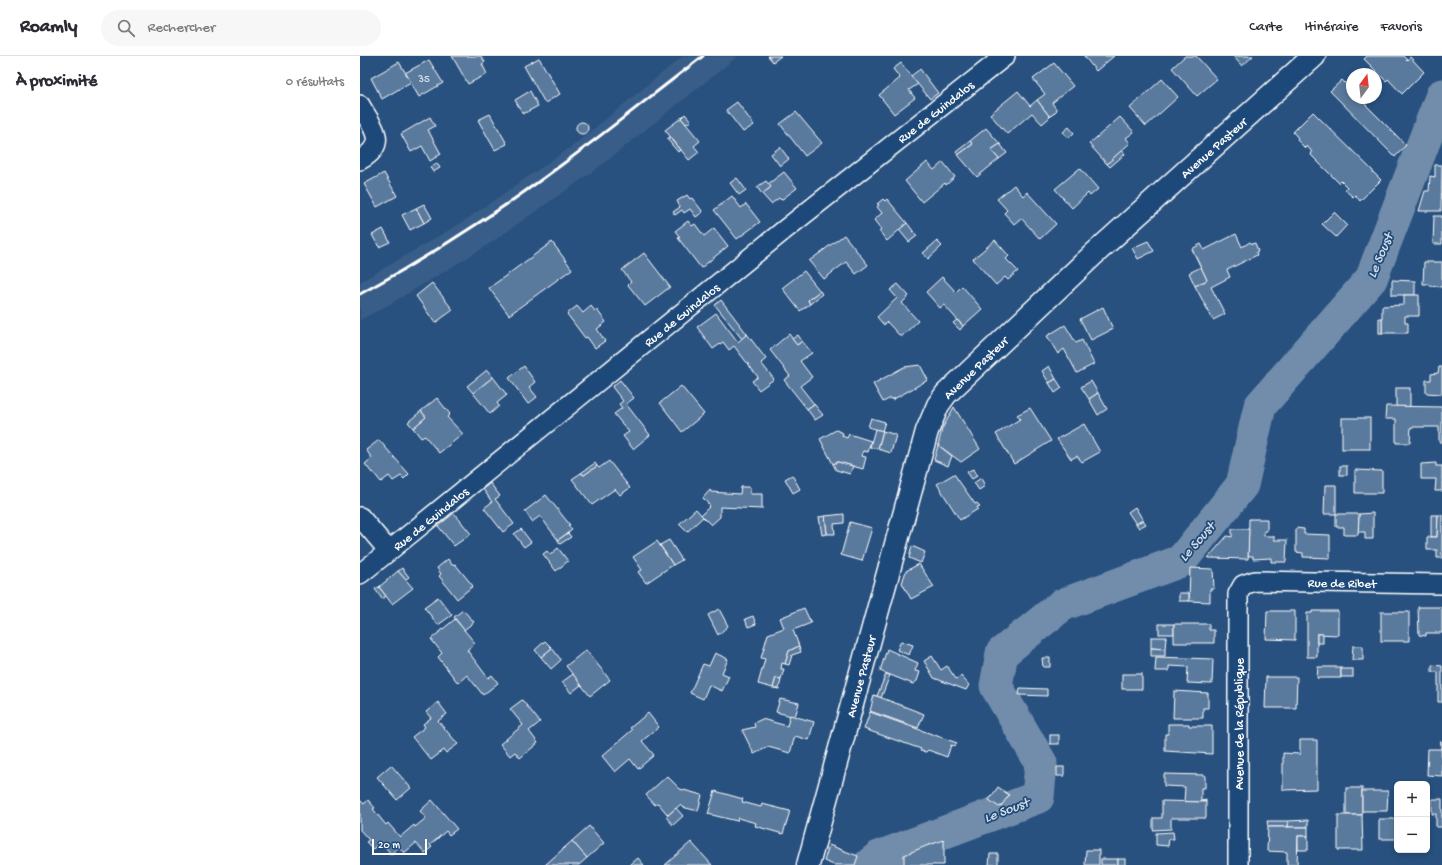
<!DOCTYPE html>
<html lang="fr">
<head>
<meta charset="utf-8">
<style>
  :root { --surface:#fff; --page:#f7f7f7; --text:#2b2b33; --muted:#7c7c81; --line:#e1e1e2 }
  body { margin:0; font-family:"Gochi Hand",sans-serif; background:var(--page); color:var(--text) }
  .controls { position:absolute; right:12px; bottom:12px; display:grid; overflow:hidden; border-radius:6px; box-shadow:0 2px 6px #0003 }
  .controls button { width:36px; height:36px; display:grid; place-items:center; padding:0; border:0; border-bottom:1px solid var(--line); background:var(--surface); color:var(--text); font:20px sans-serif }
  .compass { position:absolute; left:986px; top:12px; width:36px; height:36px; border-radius:50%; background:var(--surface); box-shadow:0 2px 6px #0003; rotate:15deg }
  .scale { position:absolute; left:12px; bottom:10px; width:55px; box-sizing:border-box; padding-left:4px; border:2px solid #fff; border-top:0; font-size:11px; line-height:14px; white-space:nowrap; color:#fff; -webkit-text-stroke:3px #1f4a7a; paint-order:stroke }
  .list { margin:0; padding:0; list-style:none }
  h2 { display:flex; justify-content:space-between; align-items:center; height:52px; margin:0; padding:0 16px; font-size:17px }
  h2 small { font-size:13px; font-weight:400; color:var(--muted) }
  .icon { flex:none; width:22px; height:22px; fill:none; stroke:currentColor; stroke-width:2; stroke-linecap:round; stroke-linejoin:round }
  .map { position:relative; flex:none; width:1082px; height:809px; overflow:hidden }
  header { display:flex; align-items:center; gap:24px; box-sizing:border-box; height:56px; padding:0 20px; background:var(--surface); border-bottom:1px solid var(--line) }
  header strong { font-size:19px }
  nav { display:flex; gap:22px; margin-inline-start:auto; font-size:14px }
  .search { width:280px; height:36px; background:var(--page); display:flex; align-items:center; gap:10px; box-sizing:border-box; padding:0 14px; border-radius:22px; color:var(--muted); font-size:15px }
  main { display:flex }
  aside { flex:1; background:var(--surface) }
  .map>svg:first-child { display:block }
</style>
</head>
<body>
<header>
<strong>Roamly</strong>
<div class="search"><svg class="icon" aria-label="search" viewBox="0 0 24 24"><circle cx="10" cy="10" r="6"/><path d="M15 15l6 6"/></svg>Rechercher</div>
<nav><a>Carte</a><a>Itinéraire</a><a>Favoris</a></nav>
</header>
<main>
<aside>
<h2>À proximité<small>0 résultats</small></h2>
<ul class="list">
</ul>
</aside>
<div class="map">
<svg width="1082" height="809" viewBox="0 0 1082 809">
  <rect width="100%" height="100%" fill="#28517f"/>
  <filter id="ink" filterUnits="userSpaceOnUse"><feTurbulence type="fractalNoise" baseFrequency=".025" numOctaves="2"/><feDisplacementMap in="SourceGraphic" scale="8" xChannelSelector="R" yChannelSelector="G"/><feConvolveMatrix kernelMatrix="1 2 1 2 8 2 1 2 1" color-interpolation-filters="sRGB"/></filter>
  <g filter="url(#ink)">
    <polygon fill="#375d88" points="323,0 378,0 238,112 122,193 32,247 0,264 0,226 101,167 215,88"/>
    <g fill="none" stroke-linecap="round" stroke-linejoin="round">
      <polyline stroke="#718dab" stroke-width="33" points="509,809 519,801 678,741 681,707 636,630 642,597 702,549 821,505 882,429 900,350 1011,223 1082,39"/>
    </g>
    <g fill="#5a7a9d" stroke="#fff">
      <polygon points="92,0 121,0 125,6 122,8 127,18 108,28"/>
      <polygon points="408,0 421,0 413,6"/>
      <polygon points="724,0 754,0 736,15"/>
      <polygon points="825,0 836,0 857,23 837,40 812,12"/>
      <polygon points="873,0 893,0 882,10"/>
      <polygon points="1007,0 1043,0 1047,4 1050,1 1064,16 1042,38 1028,23 1026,25 1004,3"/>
      <polygon points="179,2 200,38 185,47 164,10"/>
      <polygon points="69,4 83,27 59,41 45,17"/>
      <polygon points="39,6 51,26 22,43 11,22"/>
      <polygon points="541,7 558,28 549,34 555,42 534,58 519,39 540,22 533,13"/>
      <polygon points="694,7 713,30 692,47 697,54 690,61 677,44 685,38 673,23"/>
      <polygon points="560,13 578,37 570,43 551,20"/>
      <polygon points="802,23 818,41 786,70 770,52"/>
      <polygon points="982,24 992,34 992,42 999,42 1046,89 1035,101 970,35"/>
      <polygon points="170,35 178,50 163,58 155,44"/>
      <polygon points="658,35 670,50 677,44 690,61 682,68 672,57 647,78 630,58"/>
      <polygon points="377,46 394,69 383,76 366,54"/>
      <polygon points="436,56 462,87 445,100 420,68"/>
      <polygon points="953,56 1013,115 1013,116 1021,124 1000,145 995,139 993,141 985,134 987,131 981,125 979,127 951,99 952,96 947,90 945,92 937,84 938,82 933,76"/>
      <polygon points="130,58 147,88 135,94 118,64"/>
      <polygon points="325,58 331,65 326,68 321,62"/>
      <polygon points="70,61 75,70 68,74 81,98 70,105 62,90 51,96 41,78"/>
      <polygon points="760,61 774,76 766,82 770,87 747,108 729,88"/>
      <polygon points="321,62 340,85 334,90 339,96 329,104 305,74"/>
      <circle cx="222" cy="72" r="6"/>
      <polygon points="709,71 714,77 708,82 703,76"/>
      <polygon points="626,72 640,88 631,94 639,103 617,121 598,99 613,88 610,85"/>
      <polygon points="310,81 321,94 318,96 307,83"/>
      <polygon points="610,85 613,88 598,99 596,96"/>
      <polygon points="640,88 647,97 639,103 631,94"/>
      <polygon points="420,91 429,103 420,110 411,98"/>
      <polygon points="762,94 765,98 750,111 747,108"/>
      <polygon points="567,106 574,114 583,106 595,121 586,129 585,127 562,146 545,125"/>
      <polygon points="77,107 80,112 73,116 70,111"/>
      <polygon points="1075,109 1082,109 1081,155 1059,155 1065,135 1069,135 1070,120 1075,121"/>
      <polygon points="720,112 738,133 730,140 728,137 712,152 695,133"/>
      <polygon points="424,116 437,132 421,144 419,142 411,148 402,138 411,131 408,128"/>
      <polygon points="24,117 37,140 17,151 4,128"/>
      <polygon points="377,122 386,134 379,139 370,127"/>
      <polygon points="406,125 411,131 402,138 397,131"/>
      <polygon points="654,129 663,140 667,136 696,168 680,183 661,162 654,168 644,157 647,154 637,143"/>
      <polygon points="327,139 330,143 332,142 343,156 336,161 330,153 324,157 322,154 315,159 313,156 320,151 317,145"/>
      <polygon points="372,140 381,152 386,148 400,166 377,183 354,154"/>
      <polygon points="523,143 525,145 527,143 547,167 527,185 519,175 521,173 514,164 522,157 517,151 519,149 517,148"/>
      <polygon points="64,148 72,162 64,167 56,152"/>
      <polygon points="56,152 64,167 50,174 42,159"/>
      <polygon points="974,156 987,169 976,181 962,168"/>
      <polygon points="1074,160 1082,160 1082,188 1073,188"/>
      <polygon points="328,165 332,170 335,168 344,180 354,172 368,190 341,212 318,182 320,181 315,175"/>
      <polygon points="547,167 557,180 549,186 539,174"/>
      <polygon points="23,173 30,186 19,191 12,179"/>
      <polygon points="876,178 882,191 890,186 892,188 895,187 898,195 896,196 897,199 867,214 870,221 851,231 865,258 853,264 835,230 847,224 832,193 841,188 844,194"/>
      <polygon points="484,179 508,209 496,218 486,206 464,223 449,205"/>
      <polygon points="635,184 649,200 646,203 658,215 648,224 645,221 636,229 613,203"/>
      <polygon points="577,185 582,190 568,203 563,197"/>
      <polygon points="788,185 794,195 778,203 772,192"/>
      <polygon points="192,186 212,213 149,259 129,232"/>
      <polygon points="284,197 310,231 285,250 268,229 271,226 262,214"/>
      <polygon points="1064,206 1082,206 1082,231 1070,230 1069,228 1063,228"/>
      <polygon points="841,211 847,224 835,230 829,217"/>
      <polygon points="444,215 460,235 448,244 450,248 440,255 422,232"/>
      <polygon points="582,221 596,236 602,230 622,253 603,270 584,249 580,252 566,236"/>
      <polygon points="1032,224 1055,225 1055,239 1032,239"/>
      <polygon points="72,227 93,254 75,267 56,240"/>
      <polygon points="538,228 549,240 542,247 558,265 541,281 527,266 524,269 517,261 537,242 530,234"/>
      <polygon points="460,235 462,238 450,248 448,244"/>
      <polygon points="1044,239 1059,239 1059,260 1045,260 1045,267 1048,267 1048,277 1022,277 1022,250 1044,249"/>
      <polygon points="361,244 387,278 382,283 355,249"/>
      <polygon points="217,250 223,257 231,250 235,255 237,254 246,266 237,273 245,285 235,292 227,281 225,282 207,258"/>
      <polygon points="743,251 753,273 731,284 720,263"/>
      <polygon points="356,257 378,286 387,278 406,303 401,307 414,323 399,334 392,325 398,321 374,290 369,294 363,286 353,293 337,271"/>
      <rect x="1019" y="262" width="3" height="15"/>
      <polygon points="597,264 603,270 600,274 593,267"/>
      <polygon points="705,269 716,287 722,284 734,308 717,317 704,293 698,298 687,280"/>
      <polygon points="429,278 437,289 442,285 452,297 440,305 452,321 440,330 454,348 447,353 424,324 430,320 410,294"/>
      <polygon points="438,279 442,285 437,289 432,283"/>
      <polygon points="560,309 568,324 532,344 531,342 523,346 513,328 544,311"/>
      <polygon points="164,310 175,326 169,331 177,341 168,348 149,322"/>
      <polygon points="689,310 696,323 689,327 682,315"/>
      <polygon points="1079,311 1082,311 1082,338 1066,337 1066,324 1071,324 1071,318 1078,317"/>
      <polygon points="127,314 133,321 113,337 107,330"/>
      <polygon points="133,321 147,339 137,347 139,350 130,358 113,337"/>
      <polygon points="696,323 702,332 695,337 689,327"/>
      <polygon points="260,324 274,342 266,348 290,379 273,393 263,380 269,376 254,358 262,352 259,348 263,345 252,331"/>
      <polygon points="731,325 738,337 729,343 721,331"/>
      <polygon points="321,330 344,358 322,376 300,347"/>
      <rect x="1036" y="332" width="14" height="19"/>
      <polygon points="738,337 747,353 738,359 729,343"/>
      <polygon points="77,342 90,358 87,361 103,378 79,397 65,380 61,382 53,372 66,361 61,355"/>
      <polygon points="454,348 463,359 455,364 447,353"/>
      <polygon points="1026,350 1082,351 1082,386 1079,386 1079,371 1051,371 1050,387 1036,387 1036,363 1025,363"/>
      <polygon points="594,351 620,393 601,406 578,389 582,373"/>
      <polygon points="670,352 691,385 654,408 636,378 660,363 657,359"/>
      <polygon points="61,355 66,361 53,372 48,366"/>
      <polygon points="511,362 525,366 522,375 508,371"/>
      <rect x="982" y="362" width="28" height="31"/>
      <polygon points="724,368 740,396 722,406 717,400 711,403 697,383"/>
      <polygon points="515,373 523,375 518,393 510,391"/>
      <polygon points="476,374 483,377 482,380 487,382 489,378 511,385 508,396 503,395 501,400 506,401 503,413 478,406 473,408 460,383"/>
      <polygon points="523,375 536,379 531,397 518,393"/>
      <polygon points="19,384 49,418 44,423 41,420 33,425 29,420 21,426 13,416 12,417 5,408 12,402 6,394"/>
      <polygon points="578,389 592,400 588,410 574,404"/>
      <polygon points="249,405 270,432 260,439 255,433 232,449 212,423 221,417 224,419 237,410 239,412"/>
      <polygon points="478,406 493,410 490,418 476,414 473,408"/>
      <polygon points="235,407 237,410 224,419 221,417"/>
      <polygon points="1076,407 1076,410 1082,410 1082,435 1075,435 1076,423 1061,423 1061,408"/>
      <rect x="980" y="410" width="7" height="9"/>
      <polygon points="613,413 617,420 612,423 607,416"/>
      <polygon points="995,414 1022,415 1022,437 995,437"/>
      <polygon points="594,418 615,448 617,447 620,450 617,451 618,453 600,464 577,428"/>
      <polygon points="432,419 440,433 433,437 425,423"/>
      <polygon points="621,422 625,430 619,434 614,427"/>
      <polygon points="130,427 140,440 135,443 154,468 143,476 124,452 132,446 123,433"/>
      <polygon points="965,429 976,429 976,458 964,458"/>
      <polygon points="381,431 390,431 390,438 402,438 402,453 360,451 360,461 351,469 341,459 350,450 343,442 350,434 351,436 380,438"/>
      <polygon points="186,439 210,469 208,469 212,474 198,484 180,460 172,466 165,455"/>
      <polygon points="775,451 783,464 776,468 768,456"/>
      <polygon points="336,453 343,461 327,476 319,468"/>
      <polygon points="94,457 111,478 94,490 78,470"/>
      <polygon points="1013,457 1013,483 1005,483 1005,476 998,476 999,458"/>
      <polygon points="484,458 484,467 474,468 475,478 467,478 465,460"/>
      <polygon points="976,458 999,458 998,479 984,479 984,471 976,471"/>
      <polygon points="1071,459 1078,459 1077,481 1071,481"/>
      <polygon points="1078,459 1082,459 1082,502 1077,502 1077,494 1067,494 1067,481 1077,481"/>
      <polygon points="465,460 467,478 462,479 459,461"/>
      <polygon points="889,463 907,463 907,475 904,475 904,480 914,480 914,484 927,484 926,506 911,506 911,502 893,503 893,500 888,500"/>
      <polygon points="783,464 786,468 779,472 776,468"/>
      <polygon points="490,466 512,472 502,505 481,499"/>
      <polygon points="936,472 944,473 944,478 970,479 970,502 943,501 943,497 936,496"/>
      <polygon points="161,473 171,486 164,491 154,478"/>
      <polygon points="872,473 889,473 888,503 848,502 867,480 872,481"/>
      <polygon points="208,477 211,481 200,488 198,484"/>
      <polygon points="309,484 322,504 313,509 300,489"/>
      <polygon points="297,485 313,509 286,527 278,516 282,514 273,501"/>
      <polygon points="552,490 565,496 561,507 549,502"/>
      <polygon points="198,492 208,505 196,515 183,498 187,495 190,499"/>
      <polygon points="88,503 92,509 95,508 113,530 97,543 79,520 81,518 77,512"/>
      <polygon points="559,508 574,531 551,543 542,527 546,515"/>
      <polygon points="42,512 49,521 45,524 38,515"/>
      <polygon points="830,512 853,513 854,533 850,533 850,546 829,545"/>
      <polygon points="38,515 53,532 32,548 19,531"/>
      <polygon points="19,531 26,540 22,543 15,533"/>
      <rect x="819" y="537" width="10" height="8"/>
      <polygon points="78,541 92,559 78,569 64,551"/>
      <polygon points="1058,551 1082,551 1082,577 1066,577 1066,580 1059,579"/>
      <polygon points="444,552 451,567 433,574 439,590 429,595 425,608 422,607 421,613 424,613 421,623 416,622 413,632 398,628 405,603 401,602 408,578 424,572 420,562"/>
      <polygon points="359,553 368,570 358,579 348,559"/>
      <polygon points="103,554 114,566 104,574 94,561"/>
      <polygon points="907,555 935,555 935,584 906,583"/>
      <polygon points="952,555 978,555 978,579 957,578 957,601 947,601 947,557 952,557"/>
      <rect x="1021" y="556" width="28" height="29"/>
      <polygon points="393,560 396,568 388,571 385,563"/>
      <polygon points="95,563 115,587 107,594 128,622 132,619 138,627 123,639 107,619 98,627 78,601 82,597 71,583"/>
      <rect x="799" y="568" width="15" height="10"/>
      <polygon points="814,568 849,568 849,574 854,574 854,587 814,587"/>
      <rect x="957" y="578" width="6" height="9"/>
      <polygon points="791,581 806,581 805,593 791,592"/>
      <polygon points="185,585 192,592 181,601 175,594"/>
      <polygon points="541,585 553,589 549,599 537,594"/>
      <polygon points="439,590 441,596 432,599 429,609 425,608 429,595"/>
      <polygon points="993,590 1003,590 1003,604 992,604"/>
      <polygon points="192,592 201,604 191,613 181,601"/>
      <polygon points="791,592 805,593 805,600 791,600"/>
      <polygon points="527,593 558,607 555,615 560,616 557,625 553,628 520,615"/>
      <polygon points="226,594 250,624 230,640 206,610"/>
      <polygon points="355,597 368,603 362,617 369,620 362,635 349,629 343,643 330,637 343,608 349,610"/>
      <polygon points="572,600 581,614 587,610 596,623 601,620 609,629 606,634 574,622 564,605"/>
      <polygon points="796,601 853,603 852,628 827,627 828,611 809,610 809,615 795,615"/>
      <polygon points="682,602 690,602 690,611 683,611"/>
      <polygon points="1072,609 1082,610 1082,646 1078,646 1078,616 1072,616"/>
      <polygon points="958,611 981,611 981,622 957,622"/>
      <rect x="981" y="613" width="12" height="8"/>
      <polygon points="213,618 221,629 211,637 202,626"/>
      <polygon points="526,618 530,619 521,642 517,640"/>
      <rect x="762" y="618" width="20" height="15"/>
      <polygon points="906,621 937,621 936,652 905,652"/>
      <polygon points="416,622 421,623 419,633 413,632"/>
      <polygon points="660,632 687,633 687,640 659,639"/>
      <polygon points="814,635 848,637 848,652 843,652 843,662 813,662"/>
      <polygon points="514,639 564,658 558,672 510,655"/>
      <polygon points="420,643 439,647 435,661 416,656"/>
      <polygon points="162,644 180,666 169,675 178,687 160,702 155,696 150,700 140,688 163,669 150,653"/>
      <polygon points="78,646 87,658 78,665 98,688 86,697 84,694 71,704 52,681 65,671 63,668 71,662 66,656"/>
      <polygon points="510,656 597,687 595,690 591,689 587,701 568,694 566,696 560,695 561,693 504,673"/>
      <polygon points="288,657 299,671 282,685 294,699 278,713 270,703 255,716 242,700 272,674 270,672"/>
      <polygon points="430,659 454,666 449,684 435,680 430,697 408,691 394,698 382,674 395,671 394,667 402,663 427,670"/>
      <polygon points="808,668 829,668 829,670 852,670 852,698 805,695 805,678 808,678"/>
      <rect x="690" y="679" width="9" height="9"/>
      <polygon points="940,684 957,684 957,733 923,734 923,697 940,698"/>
      <polygon points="1081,685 1082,720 1067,719 1068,693 1081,693"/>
      <polygon points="31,709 51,732 37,744 17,721"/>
      <rect x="697" y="711" width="7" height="9"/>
      <polygon points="804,718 845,719 845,732 841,732 841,745 846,744 846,746 824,746 825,731 804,730"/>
      <polygon points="307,720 320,733 342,739 338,755 322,751 320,749 308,759 298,747 295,749 286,739"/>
      <polygon points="638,731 649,739 641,750 639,751 629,744"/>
      <rect x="986" y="732" width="16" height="27"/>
      <polygon points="355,735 383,743 382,746 401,751 402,748 430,755 423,778 395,770 396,767 378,762 377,765 348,758"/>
      <polygon points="1002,735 1028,735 1027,755 1002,755"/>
      <polygon points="1072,743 1082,743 1082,771 1076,771 1076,758 1072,758"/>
      <polygon points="0,744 4,748 8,744 15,752 13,753 26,769 28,767 40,781 54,769 55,771 66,762 60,755 72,744 97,773 89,779 86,775 70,789 72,791 65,797 56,787 44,797 39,791 31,798 21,786 13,793 6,786 9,784 0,774"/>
      <polygon points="802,745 846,746 846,762 811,762 811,773 793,774 793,762 802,762"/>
      <polygon points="316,752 323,760 313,769 306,761"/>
      <polygon points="978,759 1002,759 1003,794 978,794"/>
      <rect x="1019" y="763" width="18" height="20"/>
      <polygon points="948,764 948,771 928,771 928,765"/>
      <polygon points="907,765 928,765 928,771 908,771"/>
      <polygon points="229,770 244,787 227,802 212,785"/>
      <polygon points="908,771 948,771 948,780 938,780 937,809 927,809 927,796 907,795"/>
      <polygon points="813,776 814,783 809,783 808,790 796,789 796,777"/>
      <rect x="938" y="780" width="10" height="14"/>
      <polygon points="584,784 584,809 544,809 544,799 566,790"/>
      <polygon points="212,785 227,802 219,809 185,809"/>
      <polygon points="331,786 352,809 305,809"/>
      <polygon points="469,789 498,800 495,809 474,809 464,805"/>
      <polygon points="726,794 739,794 739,809 725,809"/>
      <polygon points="630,798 638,798 638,809 629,809"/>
      <polygon points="278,802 284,809 270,809"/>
      <rect x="741" y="803" width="17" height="6"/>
      <rect x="758" y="803" width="7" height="6"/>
    </g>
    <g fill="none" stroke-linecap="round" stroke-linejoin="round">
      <defs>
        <g id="minor">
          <path d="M0,49C12,71 30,87 0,104"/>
          <polyline points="0,461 29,495"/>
          <polyline points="0,518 29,495 423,175 645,0"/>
          <polyline points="878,809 878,538 883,529 895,525 1082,528"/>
        </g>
        <polyline id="tertiary" points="448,809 567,375 578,349 586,338 734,198 954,0"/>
      </defs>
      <use href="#minor" stroke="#fff" stroke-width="22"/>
      <use href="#tertiary" stroke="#fff" stroke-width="25"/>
      <use href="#minor" stroke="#1f4a7a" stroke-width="19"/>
      <use href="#tertiary" stroke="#1f4a7a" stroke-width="22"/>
      <path stroke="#fff" stroke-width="3" d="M0,238C37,218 74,196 109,173C191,121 266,59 343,0"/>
    </g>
  </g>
  <g text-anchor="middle" stroke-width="3.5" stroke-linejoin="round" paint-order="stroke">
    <g font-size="11" fill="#d6dee6">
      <text x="64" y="26">35</text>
    </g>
    <g font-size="13" fill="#fff" stroke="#1f4a7a">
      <text transform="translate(575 55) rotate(-38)" y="5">Rue de Guindalos</text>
      <text transform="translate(853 91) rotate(-42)" y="5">Avenue Pasteur</text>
      <text transform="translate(321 258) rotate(-39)" y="5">Rue de Guindalos</text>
      <text transform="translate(615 311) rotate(-44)" y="5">Avenue Pasteur</text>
      <text transform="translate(70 462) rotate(-39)" y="5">Rue de Guindalos</text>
      <text transform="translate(982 526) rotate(1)" y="5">Rue de Ribet</text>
      <text transform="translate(500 620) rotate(-75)" y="5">Avenue Pasteur</text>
      <text transform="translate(878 668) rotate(-90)" y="5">Avenue de la République</text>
    </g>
    <g font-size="14" font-style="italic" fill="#d4dde6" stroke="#1f4a7a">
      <text transform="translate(1019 199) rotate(-67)" y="5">Le Soust</text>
      <text transform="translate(836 485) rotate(-49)" y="5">Le Soust</text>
      <text transform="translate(646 753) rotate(-21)" y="5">Le Soust</text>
    </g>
  </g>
</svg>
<div class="controls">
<button>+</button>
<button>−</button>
</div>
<svg class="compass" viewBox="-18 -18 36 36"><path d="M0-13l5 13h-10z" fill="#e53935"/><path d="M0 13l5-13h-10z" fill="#7c7c81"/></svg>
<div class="scale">20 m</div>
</div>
</main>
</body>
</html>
